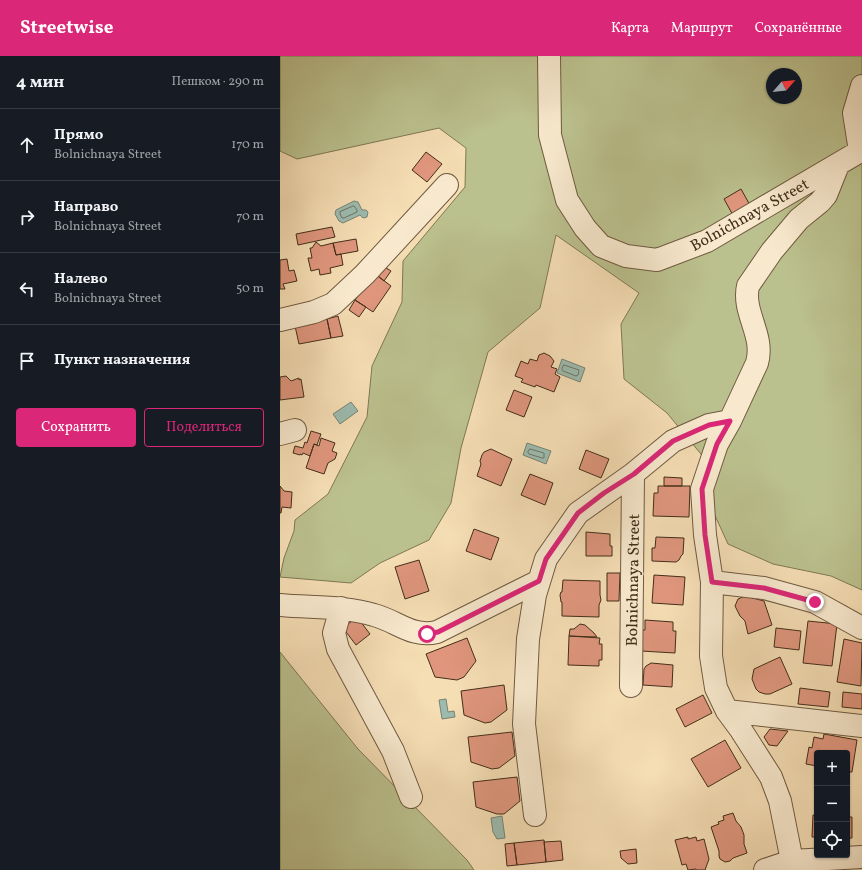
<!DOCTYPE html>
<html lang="ru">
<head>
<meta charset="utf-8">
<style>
	:root { --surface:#171b24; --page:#242831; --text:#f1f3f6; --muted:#9ea1a6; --line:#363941; --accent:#db2777 }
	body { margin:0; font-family:Vollkorn,serif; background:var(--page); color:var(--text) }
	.controls { position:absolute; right:12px; bottom:12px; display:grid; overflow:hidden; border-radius:4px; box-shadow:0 1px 3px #0004 }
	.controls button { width:36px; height:36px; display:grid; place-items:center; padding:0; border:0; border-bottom:1px solid var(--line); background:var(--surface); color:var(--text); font:20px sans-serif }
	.compass { position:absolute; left:486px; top:12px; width:36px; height:36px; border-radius:50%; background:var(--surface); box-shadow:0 1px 3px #0004; rotate:62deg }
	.stop { position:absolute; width:12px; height:12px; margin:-9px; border:3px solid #db2777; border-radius:50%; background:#fff }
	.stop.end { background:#db2777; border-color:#fff; box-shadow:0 1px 4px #0008 }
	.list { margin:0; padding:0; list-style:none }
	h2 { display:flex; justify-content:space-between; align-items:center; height:52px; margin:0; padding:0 16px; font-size:17px }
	h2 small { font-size:13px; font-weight:400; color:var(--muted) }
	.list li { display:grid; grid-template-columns:26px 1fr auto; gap:12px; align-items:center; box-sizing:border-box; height:72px; padding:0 16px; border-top:1px solid var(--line) }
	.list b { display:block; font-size:15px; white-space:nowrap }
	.list p { margin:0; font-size:13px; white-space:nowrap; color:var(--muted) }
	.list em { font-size:13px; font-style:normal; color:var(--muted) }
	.actions { display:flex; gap:8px; padding:12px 16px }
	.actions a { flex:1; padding:9px 0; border:1px solid var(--accent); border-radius:4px; text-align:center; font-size:14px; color:var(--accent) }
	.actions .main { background:var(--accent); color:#fff }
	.icon { flex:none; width:22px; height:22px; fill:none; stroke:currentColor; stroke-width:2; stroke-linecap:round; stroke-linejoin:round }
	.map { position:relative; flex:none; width:582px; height:814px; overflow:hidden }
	header { display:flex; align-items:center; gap:24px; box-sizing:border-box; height:56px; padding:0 20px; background:var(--accent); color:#fff }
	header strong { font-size:19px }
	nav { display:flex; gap:22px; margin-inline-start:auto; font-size:14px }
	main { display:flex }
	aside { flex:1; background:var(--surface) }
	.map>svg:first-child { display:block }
	.green { fill:#bbc18e; stroke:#7f7854; fill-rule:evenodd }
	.water { fill:#9cbbaf; stroke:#788373 }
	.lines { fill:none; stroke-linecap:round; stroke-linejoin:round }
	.shore { stroke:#707464; stroke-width:1 }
	.building { fill:#df967d; stroke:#432e19 }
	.minor-casing { stroke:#705a40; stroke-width:24 }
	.minor { stroke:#f8e9ce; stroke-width:22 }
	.route { stroke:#db2777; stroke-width:5 }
	.labels { text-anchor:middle; stroke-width:3; stroke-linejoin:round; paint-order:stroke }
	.street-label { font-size:16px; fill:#432e19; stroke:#f8e9ce }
</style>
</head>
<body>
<header>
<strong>Streetwise</strong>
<nav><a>Карта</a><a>Маршрут</a><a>Сохранённые</a></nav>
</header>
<main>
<aside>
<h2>4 мин<small>Пешком · 290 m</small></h2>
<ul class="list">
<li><svg class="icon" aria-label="ahead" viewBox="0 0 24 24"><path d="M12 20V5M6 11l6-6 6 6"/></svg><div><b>Прямо</b><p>Bolnichnaya Street</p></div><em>170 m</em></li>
<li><svg class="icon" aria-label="right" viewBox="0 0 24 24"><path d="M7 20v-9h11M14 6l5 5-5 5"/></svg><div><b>Направо</b><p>Bolnichnaya Street</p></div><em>70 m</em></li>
<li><svg class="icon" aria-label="left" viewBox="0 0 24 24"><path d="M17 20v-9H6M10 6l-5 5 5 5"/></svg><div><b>Налево</b><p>Bolnichnaya Street</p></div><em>50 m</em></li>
<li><svg class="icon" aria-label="arrive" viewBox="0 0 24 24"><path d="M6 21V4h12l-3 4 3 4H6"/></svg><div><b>Пункт назначения</b></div></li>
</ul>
<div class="actions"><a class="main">Сохранить</a><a>Поделиться</a></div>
</aside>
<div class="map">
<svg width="582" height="814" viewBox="0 0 582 814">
	<rect width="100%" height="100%" fill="#f5ddb4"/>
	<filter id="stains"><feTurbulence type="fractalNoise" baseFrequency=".005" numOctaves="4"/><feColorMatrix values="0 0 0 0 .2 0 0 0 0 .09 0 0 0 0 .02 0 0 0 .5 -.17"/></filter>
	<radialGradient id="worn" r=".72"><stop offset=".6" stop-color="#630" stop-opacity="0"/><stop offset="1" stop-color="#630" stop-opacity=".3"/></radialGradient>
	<!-- green -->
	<path class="green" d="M 0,0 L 582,0 L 582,534 L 551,520 L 493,508 L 448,488 L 432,453 L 430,409 L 387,357 L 344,323 L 341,268 L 359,237 L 276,179 L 260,252 L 208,296 L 181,392 L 171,447 L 149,484 L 100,507 L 71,527 L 0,521 L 4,502 L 14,475 L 15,464 L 48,438 L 87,361 L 92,310 L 122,246 L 123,205 L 185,131 L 186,92 L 159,72 L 17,103 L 0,95 ZM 492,18 L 516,18 L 516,42 L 492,42 Z
		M 0,596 L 78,693 L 187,804 L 194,814 L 0,814 Z"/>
	<!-- water -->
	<path class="water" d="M 74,145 L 78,146 L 82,154 L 86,154 L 88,156 L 87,161 L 83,162 L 80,159 L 63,167 L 59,165 L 55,158 L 56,154 Z
		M 282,303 L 305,312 L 300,326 L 277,317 Z
		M 71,346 L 78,355 L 60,368 L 53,358 Z
		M 247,387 L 271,395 L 266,408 L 243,399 Z
		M 166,643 L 168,656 L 174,655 L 175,661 L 162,663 L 159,644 Z
		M 222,760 L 225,782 L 217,783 L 213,776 L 211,762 Z"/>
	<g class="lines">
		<!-- shore -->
		<path class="shore" d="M 74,150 L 77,154 L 77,156 L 64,162 L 62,162 L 60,158 L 60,156 Z
			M 284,309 L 299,314 L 298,319 L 296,320 L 283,315 L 282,313 Z
			M 250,393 L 264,397 L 264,402 L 262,402 L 249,398 L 248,396 Z"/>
	</g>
	<!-- building -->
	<path class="building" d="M 146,96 L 162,108 L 147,126 L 132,114 Z
		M 461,133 L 471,151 L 454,161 L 444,143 Z
		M 52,171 L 55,181 L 18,189 L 16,178 Z
		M 76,183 L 78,195 L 56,199 L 53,187 Z
		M 36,186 L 41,190 L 53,187 L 56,199 L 61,198 L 63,209 L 50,212 L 51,217 L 40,219 L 39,213 L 31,215 L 28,202 L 32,202 L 30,192 L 32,192 Z
		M 7,203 L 9,215 L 14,214 L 17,225 L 3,228 L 5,233 L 0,233 L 0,204 Z
		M 100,208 L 111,215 L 104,225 L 94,217 Z
		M 94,217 L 111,230 L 93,256 L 75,244 Z
		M 75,244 L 86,251 L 79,261 L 69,254 Z
		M 58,260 L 63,280 L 51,282 L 47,263 Z
		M 47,263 L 51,282 L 19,288 L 15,270 Z
		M 264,297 L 270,300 L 274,305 L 271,311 L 277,313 L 275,318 L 280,321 L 274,336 L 256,329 L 255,331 L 241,326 L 243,323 L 235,320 L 241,305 L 248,308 L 250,303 L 257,305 L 259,299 Z
		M 6,320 L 11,325 L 19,322 L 19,324 L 21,323 L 24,341 L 0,344 L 0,321 Z
		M 234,334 L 252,341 L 244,361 L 226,354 Z
		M 31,375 L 41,378 L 37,389 L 34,388 L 30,400 L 23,397 L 22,399 L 20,398 L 20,399 L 13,397 L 15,390 L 23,392 L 25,386 L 27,387 Z
		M 41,382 L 55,387 L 52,395 L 57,397 L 55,403 L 48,407 L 44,418 L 26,412 L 34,388 L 39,390 Z
		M 211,393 L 232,403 L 221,430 L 197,420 L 201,408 L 200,405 L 202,399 L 204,396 Z
		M 306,394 L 329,403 L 321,422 L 299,413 Z
		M 250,418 L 273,427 L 265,449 L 241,439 Z
		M 384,421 L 402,422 L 402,430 L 384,430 Z
		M 0,430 L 4,435 L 12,436 L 11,452 L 2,451 L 1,457 L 0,457 Z
		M 378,430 L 410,430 L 409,461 L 373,460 L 374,437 L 378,437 Z
		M 194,473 L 219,482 L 211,504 L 186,495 Z
		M 306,476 L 330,478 L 330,490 L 332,490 L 332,500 L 306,500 Z
		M 376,481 L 404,482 L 403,498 L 401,500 L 399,504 L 396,506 L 372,505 L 372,492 L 375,492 Z
		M 139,504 L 149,535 L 125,543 L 115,511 Z
		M 327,517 L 340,517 L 339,545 L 327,545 Z
		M 374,519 L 405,521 L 403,549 L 372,547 Z
		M 283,524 L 320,525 L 320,539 L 321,544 L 319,549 L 319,561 L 282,560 L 282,546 L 281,546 L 280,539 L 281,536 L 282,536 Z
		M 465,540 L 484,545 L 492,569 L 468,578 L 465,565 L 460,560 L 455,550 L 458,543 Z
		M 77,561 L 90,578 L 76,589 L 63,572 Z
		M 365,564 L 393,566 L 393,575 L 396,575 L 395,597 L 361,595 L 362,574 L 365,574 Z
		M 528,565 L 557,568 L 552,610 L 523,607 Z
		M 300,568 L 305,569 L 314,577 L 317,581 L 289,580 L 290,573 L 294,573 Z
		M 496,572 L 521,575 L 519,594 L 494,591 Z
		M 289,580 L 320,582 L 319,588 L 322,588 L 322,604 L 319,604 L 319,610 L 288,609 Z
		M 187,582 L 196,605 L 184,621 L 177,624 L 155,621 L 146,598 Z
		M 564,583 L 582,587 L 581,630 L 557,626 Z
		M 500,601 L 512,628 L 490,638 L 485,638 L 479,636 L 476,633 L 472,623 L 474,613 Z
		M 371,607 L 393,609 L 392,631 L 363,629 L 364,613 L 366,610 Z
		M 224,629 L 227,654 L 211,666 L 205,667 L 184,659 L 181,635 Z
		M 520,632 L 550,636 L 548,651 L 518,648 Z
		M 563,636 L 582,638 L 582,653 L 562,651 Z
		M 423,639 L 432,657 L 405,671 L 396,653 Z
		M 490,673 L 508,675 L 497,690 L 489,689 L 484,681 Z
		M 232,676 L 235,700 L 219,712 L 212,713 L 191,706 L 188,681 Z
		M 544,678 L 577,684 L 572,716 L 567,716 L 567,697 L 537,697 L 537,710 L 526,708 L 529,691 L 532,692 L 534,681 L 543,683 Z
		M 445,684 L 461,712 L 428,731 L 411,703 Z
		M 237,721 L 240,745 L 224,758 L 217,758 L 196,751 L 193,726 Z
		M 567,747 L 568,747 L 568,761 L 572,761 L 572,782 L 567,782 Z
		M 537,749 L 537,781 L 532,781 L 533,759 L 535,759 L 536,750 Z
		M 453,757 L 456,765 L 461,771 L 464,779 L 464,788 L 467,797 L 453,802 L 450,805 L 445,806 L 440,803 L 439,800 L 439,795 L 431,771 L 439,768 L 438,766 L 444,764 L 443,760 Z
		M 408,781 L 408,783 L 416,781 L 417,785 L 424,783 L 429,803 L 425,814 L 416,814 L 416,813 L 408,814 L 406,808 L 402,809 L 395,784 Z
		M 264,784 L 266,806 L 237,809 L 234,787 Z
		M 281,785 L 283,804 L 266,806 L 264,786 Z
		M 234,787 L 237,809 L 227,810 L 225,788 Z
		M 356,793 L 357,807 L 348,808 L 341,802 L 340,795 Z"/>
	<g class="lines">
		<!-- minor casing -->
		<g class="minor-casing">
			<path id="minor" d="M 269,0 L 270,79 L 287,144 L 305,172 L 321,190 L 346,200 L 377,204 L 427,185 L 582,94
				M 580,95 L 574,57 L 582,30
				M 0,264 L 34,256 L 53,248 L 85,218 L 167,129
				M 0,378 L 15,374
				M 432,526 L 484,532 L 535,546 L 582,572
				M 0,549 C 31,552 65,550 94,559 C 117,565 132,582 157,576 L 259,525
				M 61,552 L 54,577 L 58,593 L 113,695 L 131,741
				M 351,630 L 353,418
				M 447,655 L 582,670
				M 255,759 L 244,668 L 248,583 L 255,539 L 266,503 L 298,457 L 353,418 L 393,385 L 429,369 L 450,365
				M 485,814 L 512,805 L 582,801
				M 515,814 L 512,805 L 500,745 L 491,721 L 461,674 L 447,655 L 436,632 L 431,600 L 432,526 L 425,479 L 422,433 L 437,388 L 450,365 L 477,307 C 485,279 462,257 468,230 L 492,195 L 519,163 L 540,146 L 546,139 L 558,109"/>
		</g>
		<!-- minor -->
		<use href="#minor" class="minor"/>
	</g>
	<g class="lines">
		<!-- route -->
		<path class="route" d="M 147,578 L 158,576 L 259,525 L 266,503 L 298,457 L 324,437 L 354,418 L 393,385 L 429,369 L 450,365 L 437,388 L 422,433 L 425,479 L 432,526 L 484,532 L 535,546"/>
	</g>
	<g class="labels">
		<!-- street labels -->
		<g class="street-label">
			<text transform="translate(469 158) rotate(-29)" y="6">Bolnichnaya Street</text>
			<text transform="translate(352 524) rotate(-89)" y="6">Bolnichnaya Street</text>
		</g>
	</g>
	<rect width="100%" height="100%" filter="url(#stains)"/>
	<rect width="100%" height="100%" fill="url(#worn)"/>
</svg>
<div class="controls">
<button>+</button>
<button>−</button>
<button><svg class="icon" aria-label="locate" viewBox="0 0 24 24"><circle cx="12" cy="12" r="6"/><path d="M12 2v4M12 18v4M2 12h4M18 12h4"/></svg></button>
</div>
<svg class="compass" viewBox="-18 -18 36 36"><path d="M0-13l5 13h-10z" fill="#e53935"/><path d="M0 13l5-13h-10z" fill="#9ea1a6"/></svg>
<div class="stop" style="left:147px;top:578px"></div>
<div class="stop end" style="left:535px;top:546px"></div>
</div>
</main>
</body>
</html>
